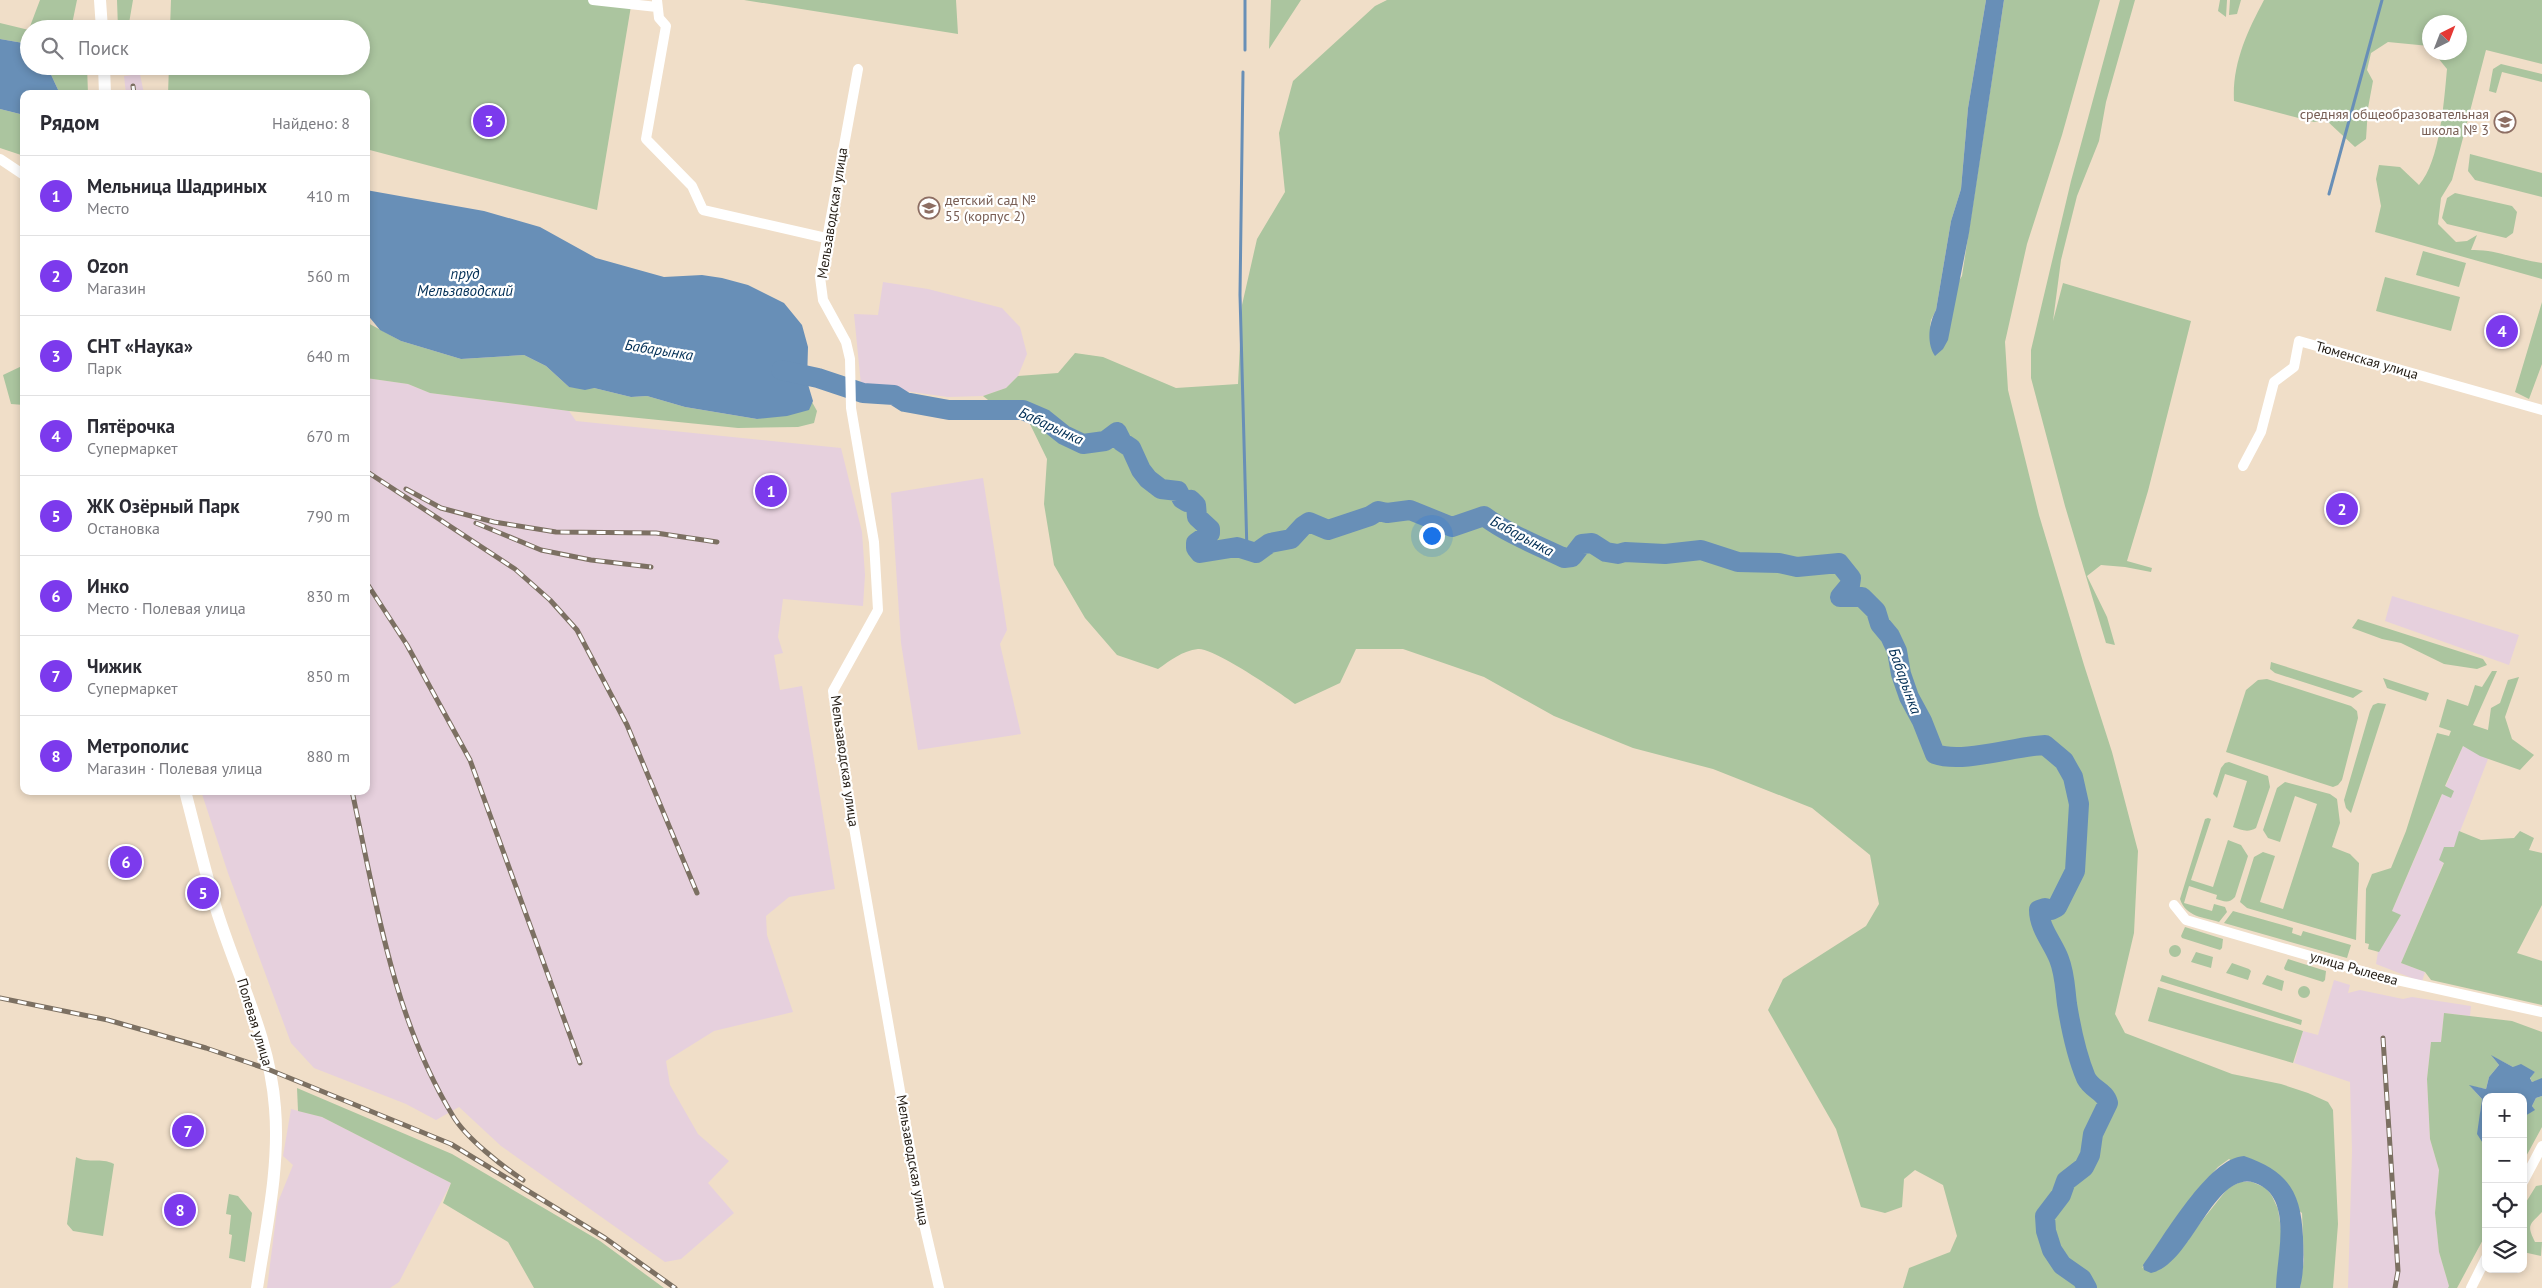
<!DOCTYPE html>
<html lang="ru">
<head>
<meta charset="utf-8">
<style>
	:root { --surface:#fff; --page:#f2f2f3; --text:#2b2b33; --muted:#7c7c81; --line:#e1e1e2; --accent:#7c3aed }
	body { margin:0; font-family:"PT Sans",sans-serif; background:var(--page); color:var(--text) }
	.controls { position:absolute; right:15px; bottom:15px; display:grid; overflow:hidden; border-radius:10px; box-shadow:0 2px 8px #0003 }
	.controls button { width:45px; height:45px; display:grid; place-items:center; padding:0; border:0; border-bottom:1px solid var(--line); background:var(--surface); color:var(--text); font:25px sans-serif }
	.compass { position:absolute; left:2422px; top:15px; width:45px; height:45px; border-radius:50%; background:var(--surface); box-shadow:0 2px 8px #0003; rotate:42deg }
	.you { position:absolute; left:1431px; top:535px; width:18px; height:18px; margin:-12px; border:4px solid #fff; border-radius:50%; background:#1a73e8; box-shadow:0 0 0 8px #1a73e833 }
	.badge { display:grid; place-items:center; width:32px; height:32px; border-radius:50%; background:var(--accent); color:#fff; font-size:16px; font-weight:700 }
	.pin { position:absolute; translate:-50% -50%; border:2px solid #fff; box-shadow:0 1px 5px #0006 }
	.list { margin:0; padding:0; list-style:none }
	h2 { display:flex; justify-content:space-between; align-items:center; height:65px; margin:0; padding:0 20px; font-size:21px }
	h2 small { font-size:16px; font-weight:400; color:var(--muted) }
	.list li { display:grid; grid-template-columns:32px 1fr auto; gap:15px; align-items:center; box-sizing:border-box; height:80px; padding:0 20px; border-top:1px solid var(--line) }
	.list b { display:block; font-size:19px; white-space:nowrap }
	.list p { margin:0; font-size:16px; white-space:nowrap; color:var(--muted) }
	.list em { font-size:16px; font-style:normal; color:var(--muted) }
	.icon { flex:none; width:28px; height:28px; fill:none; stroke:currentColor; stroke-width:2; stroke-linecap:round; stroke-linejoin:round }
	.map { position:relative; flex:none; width:2542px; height:1288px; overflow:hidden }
	.search { position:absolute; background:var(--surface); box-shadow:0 2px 8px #0003; left:20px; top:20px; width:350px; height:55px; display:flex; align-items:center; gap:12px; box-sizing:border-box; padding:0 18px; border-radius:28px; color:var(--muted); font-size:19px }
	.panel { position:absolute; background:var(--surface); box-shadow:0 2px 8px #0003; left:20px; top:90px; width:350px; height:705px; border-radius:10px }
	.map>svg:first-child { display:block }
	.industrial { fill:#e6d0dd }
	.green { fill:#abc59f }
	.water { fill:#688fb7 }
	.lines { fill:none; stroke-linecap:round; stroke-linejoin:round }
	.stream { stroke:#688fb7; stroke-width:3 }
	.river { stroke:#688fb7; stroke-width:20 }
	.minor { stroke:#fff; stroke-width:10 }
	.tertiary { stroke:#fff; stroke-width:12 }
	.rail-casing { stroke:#7c7062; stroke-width:5 }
	.rail { stroke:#fff; stroke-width:3; stroke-dasharray:9; stroke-linecap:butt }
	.labels { text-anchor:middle; stroke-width:4.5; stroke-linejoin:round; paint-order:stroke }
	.education-label { font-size:14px; fill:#785e54; stroke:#fff; text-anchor:end }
	.street-label { font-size:14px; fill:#221b13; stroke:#fff }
	.water-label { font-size:15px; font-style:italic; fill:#012e55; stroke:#fff }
</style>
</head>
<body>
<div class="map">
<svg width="2542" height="1288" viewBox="0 0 2542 1288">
	<rect width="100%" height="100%" fill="#f0dec8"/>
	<!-- industrial -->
	<path class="industrial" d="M 140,74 L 144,94 L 126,94 L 124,76 Z
		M 883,282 L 928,289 L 1002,308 L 1020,327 L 1027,354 L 1018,376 L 1006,388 L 983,396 L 948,397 L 861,385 L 854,314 L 878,315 Z
		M 366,378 L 408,384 L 430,393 L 569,411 L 576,421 L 841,448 L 862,532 L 865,575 L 863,606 L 783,599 L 778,637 L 783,653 L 774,655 L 780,690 L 802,686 L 835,889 L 789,897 L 766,916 L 767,935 L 793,1012 L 714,1031 L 666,1061 L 670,1085 L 698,1134 L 729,1161 L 708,1183 L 734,1213 L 681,1259 L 665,1262 L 501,1146 L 459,1107 L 436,1120 L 406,1104 L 314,1068 L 291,1043 L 228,873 L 201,791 L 366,791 Z
		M 983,478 L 1007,630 L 1000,644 L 1021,734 L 918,750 L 901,643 L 891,493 Z
		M 2392,596 L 2519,635 L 2509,665 L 2385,621 Z
		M 2463,746 L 2488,759 L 2454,847 L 2444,862 L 2401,963 L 2425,972 L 2422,982 L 2376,964 L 2385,909 L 2392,911 Z
		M 2334,980 L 2350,985 L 2348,993 L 2360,990 L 2403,999 L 2412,997 L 2471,1006 L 2470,1016 L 2444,1013 L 2441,1043 L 2431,1042 L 2427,1079 L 2430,1139 L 2439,1170 L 2435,1213 L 2439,1252 L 2449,1286 L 2448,1288 L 2348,1288 L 2352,1151 L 2350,1082 L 2294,1063 L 2303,1031 L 2318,1035 Z
		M 291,1109 L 322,1117 L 451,1183 L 399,1282 L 390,1288 L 267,1288 L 278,1202 L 293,1165 L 283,1156 Z"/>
	<!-- green -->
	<path class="green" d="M 40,0 L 77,0 L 71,29 L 29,29 Z
		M 117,0 L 133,0 L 128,29 L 118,29 Z
		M 171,0 L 632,0 L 597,210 L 366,149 L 366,94 L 168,94 L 169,66 L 361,66 L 361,29 L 170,29 Z
		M 744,0 L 956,0 L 958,34 Z
		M 1271,0 L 1301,0 L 1269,49 Z
		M 1387,0 L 1986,0 L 1968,108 L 1961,189 L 1951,221 L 1936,310 L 1931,320 L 1930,327 L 1962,276 L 2004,0 L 2100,0 L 2062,135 L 2027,244 L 2005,342 L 2008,390 L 2039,515 L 2084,665 L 2112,752 L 2138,851 L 2134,933 L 2115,1014 L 2125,1033 L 2232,1074 L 2281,1084 L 2308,1093 L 2328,1102 L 2333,1110 L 2338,1224 L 2333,1288 L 2300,1288 L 2304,1260 L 2302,1213 L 2229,1159 L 2218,1167 L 2193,1195 L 2142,1268 L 2188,1241 L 2193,1232 L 2228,1188 L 2240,1182 L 2252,1182 L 2266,1188 L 2272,1196 L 2278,1209 L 2282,1236 L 2276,1288 L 1903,1288 L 1909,1268 L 1950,1252 L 1957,1236 L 1943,1185 L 1915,1170 L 1904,1179 L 1902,1207 L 1885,1213 L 1861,1207 L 1836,1129 L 1768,1010 L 1783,979 L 1866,926 L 1879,904 L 1870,855 L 1812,808 L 1713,769 L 1633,748 L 1554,716 L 1484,677 L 1403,649 L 1356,649 L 1340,683 L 1295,704 C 1280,693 1213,647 1198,649 C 1182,651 1171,660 1158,669 L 1117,655 L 1085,618 L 1054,565 L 1044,504 L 1047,459 L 1028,420 L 1007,415 L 983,396 L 1006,388 L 1018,376 L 1058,373 L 1075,353 L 1103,357 L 1176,388 L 1238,384 L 1242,305 L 1257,239 L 1285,192 L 1279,133 L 1293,81 L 1375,6 Z
		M 2120,0 L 2135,0 L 2106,102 L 2099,141 L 2077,196 L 2061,260 L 2053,321 L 2063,283 L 2191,321 L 2148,491 L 2127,561 L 2152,568 L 2151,572 L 2125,567 L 2101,565 L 2087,576 L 2107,617 L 2115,645 L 2106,643 L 2065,506 L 2031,378 L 2031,350 L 2071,181 Z
		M 2220,0 L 2227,0 L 2226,17 L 2218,11 Z
		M 2230,0 L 2241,0 L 2237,14 L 2229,15 Z
		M 2264,0 L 2542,0 L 2542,64 L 2486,50 L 2452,180 L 2441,198 L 2438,224 L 2456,242 L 2467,241 L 2477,235 L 2471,250 C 2496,249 2517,260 2542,263 L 2542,279 L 2375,232 L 2381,206 L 2376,179 L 2379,165 L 2400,167 L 2419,185 C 2440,161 2444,101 2447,69 L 2434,53 L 2460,52 L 2460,22 L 2430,22 L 2429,46 L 2388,42 L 2371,53 L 2367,70 L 2373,81 L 2368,108 L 2366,139 L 2355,147 L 2326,120 L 2314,122 L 2234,101 C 2232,64 2247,32 2264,0 Z
		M 0,23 L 29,30 L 29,44 L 0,39 Z
		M 2501,64 L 2542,74 L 2542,82 L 2502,72 L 2496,93 L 2489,91 L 2493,69 Z
		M 47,66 L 87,66 L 88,94 L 60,94 Z
		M 0,109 L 24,115 L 24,156 L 0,148 Z
		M 2470,154 L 2542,173 L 2542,197 L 2475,180 L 2468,171 Z
		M 2455,193 L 2512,206 L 2517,212 L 2513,233 L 2506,238 L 2447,224 L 2442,218 L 2447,198 Z
		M 2423,251 L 2466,263 L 2459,287 L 2416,275 Z
		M 2385,277 L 2460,297 L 2451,331 L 2376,311 Z
		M 2542,302 L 2542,364 L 2529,399 L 2515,392 Z
		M 366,322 L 401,341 L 461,359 L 524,355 L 546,366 L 569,387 L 594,388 L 631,397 L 647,396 L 685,407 L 757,419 L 812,402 L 817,411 L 814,423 L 798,427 L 738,428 L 569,411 L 430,393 L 408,384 L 366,378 Z
		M 24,365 L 24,405 L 11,404 L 3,375 Z
		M 2358,619 L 2483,659 L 2487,665 L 2477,669 L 2444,664 L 2401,643 L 2382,639 L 2352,628 Z
		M 2271,662 L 2363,691 L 2353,698 L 2275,673 L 2270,669 Z
		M 2492,671 L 2497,671 L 2473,725 L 2488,730 L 2491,708 L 2500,703 L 2508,680 L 2519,677 L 2505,717 L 2512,739 L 2534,755 L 2520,770 L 2480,756 L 2463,746 L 2445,786 L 2454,791 L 2451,798 L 2442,794 L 2392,911 L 2401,915 L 2379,952 L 2368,949 L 2369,944 L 2365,943 L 2366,889 L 2372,874 L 2391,868 L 2406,831 L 2437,733 L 2449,736 L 2451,731 L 2439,727 L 2447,699 L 2468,706 L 2475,685 L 2482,687 Z
		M 2383,678 L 2429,693 L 2426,701 L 2387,688 Z
		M 2267,679 L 2351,706 L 2357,711 L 2358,718 L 2342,780 L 2338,785 L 2333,787 L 2226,752 L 2246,690 L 2258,680 Z
		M 2378,703 L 2386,704 L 2351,813 L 2346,808 L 2344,800 L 2370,711 L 2373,705 Z
		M 2229,762 L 2268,776 L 2270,787 L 2256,828 C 2248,833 2241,830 2233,827 L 2247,781 L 2225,774 L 2217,798 L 2213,794 L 2221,768 L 2225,763 Z
		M 2285,782 L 2330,794 L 2337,799 L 2340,823 L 2332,847 L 2350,854 L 2359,863 L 2356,940 L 2247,908 L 2240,902 L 2254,857 L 2263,852 L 2275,856 L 2260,902 L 2283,909 L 2317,804 L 2295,796 L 2280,842 L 2268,838 L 2263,830 L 2277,788 Z
		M 2208,818 L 2211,819 L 2191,880 L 2213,887 L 2228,840 L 2241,845 L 2248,856 L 2235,897 C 2229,904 2223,901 2216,899 L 2217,895 L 2189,886 L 2184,903 L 2212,911 L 2214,904 L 2225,907 L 2227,912 L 2219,922 C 2203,917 2186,917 2180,899 L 2205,819 Z
		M 2459,831 L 2481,840 L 2514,838 L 2520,831 L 2534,838 L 2529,850 L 2542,853 L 2542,905 L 2517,953 L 2542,961 L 2542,1005 L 2431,980 L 2425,972 L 2401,963 L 2444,863 L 2439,860 L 2444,847 L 2454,847 Z
		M 2233,911 L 2293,928 L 2292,933 L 2301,936 L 2303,931 L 2351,945 L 2347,958 L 2224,923 Z
		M 2185,927 L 2223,939 L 2222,948 L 2220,950 L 2182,938 L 2181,936 Z
		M2169 951a6 6 0 1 1 12 0a6 6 0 1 1-12 0Z
		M 2196,952 L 2213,957 L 2211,968 L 2191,962 Z
		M 2288,959 L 2326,971 L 2325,980 L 2323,982 L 2285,970 L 2284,968 Z
		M 2232,963 L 2249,969 L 2251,971 L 2248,980 L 2226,973 Z
		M 2162,975 L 2302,1020 L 2301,1025 L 2160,981 Z
		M 2267,975 L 2284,981 L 2282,991 L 2262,984 Z
		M2298 992a6 6 0 1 1 12 0a6 6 0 1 1-12 0Z
		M 2158,987 L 2303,1031 L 2293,1063 L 2148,1021 Z
		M 2444,1013 L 2512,1021 L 2542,1032 L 2542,1079 L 2532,1082 L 2530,1077 L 2535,1072 L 2513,1067 L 2492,1056 L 2499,1065 L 2489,1077 L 2486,1089 L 2470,1086 L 2482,1099 L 2480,1114 L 2486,1148 L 2486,1234 L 2457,1288 L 2448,1288 L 2449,1286 L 2439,1252 L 2435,1213 L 2439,1170 L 2430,1139 L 2427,1079 L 2431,1042 L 2441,1042 Z
		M 297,1088 L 452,1154 L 600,1241 L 664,1288 L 534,1288 L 508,1242 L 443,1203 L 451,1183 L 322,1117 L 298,1111 Z
		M 2542,1096 L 2542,1127 L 2523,1162 L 2523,1115 L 2525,1116 L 2534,1109 L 2532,1106 L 2536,1098 Z
		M 76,1157 C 89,1164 100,1157 114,1164 L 103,1236 L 73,1231 L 67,1224 Z
		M 2542,1185 L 2542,1212 C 2530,1225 2526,1224 2535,1242 L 2542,1242 L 2541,1256 L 2523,1252 L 2523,1207 L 2536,1186 Z
		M 229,1194 L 238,1196 L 252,1213 L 245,1262 L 229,1258 L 232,1235 L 229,1234 L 231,1215 L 226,1214 Z"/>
	<!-- water -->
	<path class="water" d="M 1986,0 L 2004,0 L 1969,233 L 1948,340 L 1943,349 L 1935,356 C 1926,343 1929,323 1936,310 L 1951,221 L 1961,189 L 1968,108 Z
		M 0,39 L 29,44 L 29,66 L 47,66 L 60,94 L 24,94 L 24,115 L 0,109 Z
		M 366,190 L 484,211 L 540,227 L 596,258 L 664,277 L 702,275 L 722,278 L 748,285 L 784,303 L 802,325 L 808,347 L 807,381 L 813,401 L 809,410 L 787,416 L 757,419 L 685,407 L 647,396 L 631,397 L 594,388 L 585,390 L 569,387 L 546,366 L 524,355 L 461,359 L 401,341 L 380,330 L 366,313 Z
		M 2491,1055 L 2513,1067 L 2521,1064 L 2535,1072 L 2530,1078 L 2532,1082 L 2542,1078 L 2542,1096 L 2536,1098 L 2532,1106 L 2535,1110 L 2525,1116 L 2523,1097 L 2486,1097 L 2486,1148 L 2477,1134 L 2482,1099 L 2469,1085 L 2486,1089 L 2489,1077 L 2499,1065 Z
		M 2244,1156 C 2288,1171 2301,1192 2303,1237 C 2304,1255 2304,1271 2300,1288 L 2276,1288 C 2276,1258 2295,1197 2255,1183 C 2214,1169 2191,1266 2151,1273 L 2144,1270 L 2143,1265 C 2164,1237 2208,1158 2244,1156 Z"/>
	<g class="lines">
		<!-- stream -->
		<path class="stream" d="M 1245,0 L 1245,50
			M 1243,72 L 1240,295 L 1247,552
			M 2329,194 L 2382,0"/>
		<!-- river -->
		<path class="river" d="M 781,370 L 818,378 L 863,393 L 894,395 L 905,402 L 949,410 L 1023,410 L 1044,419 L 1064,435 L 1083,444 L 1105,441 L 1117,432 L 1122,442 L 1131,448 L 1141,470 L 1148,479 L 1161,489 L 1178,491 L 1182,499 L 1187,502 L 1191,500 L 1196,505 L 1197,517 L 1210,529 L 1210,533 L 1196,543 L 1196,548 L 1200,553 L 1237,547 L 1256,553 L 1270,543 L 1291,539 L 1303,526 L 1309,522 L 1328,530 L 1370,516 L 1378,511 L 1387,513 L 1410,510 L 1452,527 L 1484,516 C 1508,534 1537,545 1564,558 L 1572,557 L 1582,544 L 1592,543 L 1606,552 L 1618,554 L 1625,552 L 1665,554 L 1701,550 L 1738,562 L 1779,563 L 1797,567 L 1839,563 L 1851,578 L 1850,585 L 1840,597 L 1862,597 L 1876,611 L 1880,624 L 1890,636 L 1897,651 L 1901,674 L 1909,697 L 1922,721 L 1935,754 C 1963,764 2015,746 2045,745 L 2064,761 L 2073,777 L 2079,804 L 2075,871 L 2057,907 L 2051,910 L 2045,908 L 2039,910 C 2039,928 2053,943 2059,959 C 2065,974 2065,989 2067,1004 C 2071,1029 2076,1054 2086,1078 C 2092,1090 2105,1091 2108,1103 L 2093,1134 L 2090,1155 L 2084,1167 L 2066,1181 L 2061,1195 L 2045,1216 L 2046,1231 L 2052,1250 L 2062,1265 L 2082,1279 L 2087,1288"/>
		<!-- minor -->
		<path class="minor" d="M 593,0 L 657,7
			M 657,0 L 659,18 L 666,26 L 646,139 L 692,186 L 703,210 L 826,238
			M 858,69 L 820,277 L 823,300 L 846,342 L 850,359 L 851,408 L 874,542 L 878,610 L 833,691 L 844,770 L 921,1211 L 939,1288
			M 0,159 L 24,175
			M 2243,466 L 2261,432 L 2274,382 L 2294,367 L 2299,341 L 2542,410
			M 2174,905 L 2186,920 L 2379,976 L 2542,1012
			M 2523,1182 L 2542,1146
			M 2471,1288 L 2486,1258"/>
		<!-- tertiary -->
		<path class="tertiary" d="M 100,0 L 102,29
			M 104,66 L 105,94
			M 185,791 C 195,829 204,867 215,905 C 235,972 270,1036 275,1108 C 280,1167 266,1229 257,1288"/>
		<!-- rail casing -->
		<g class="rail-casing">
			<path id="rail" d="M 133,86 L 134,94
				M 366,471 L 515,569 L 550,600 L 577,630 L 627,725 L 697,893
				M 406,489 L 441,508 L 494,522 L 556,532 L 656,533 L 717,542
				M 476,523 L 541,550 L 591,560 L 651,567
				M 366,582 L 407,645 L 470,760 L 580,1063
				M 352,791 C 376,902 393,1018 453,1116 C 466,1138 502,1166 523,1180
				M 0,998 L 108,1020 L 206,1048 L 270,1070 L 451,1144 L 605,1238 L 675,1288
				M 2383,1038 L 2398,1271 L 2395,1288"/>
		</g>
		<!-- rail -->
		<use href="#rail" class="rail"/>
	</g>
	<!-- icons -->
	<defs>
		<g id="school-ring" transform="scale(1.125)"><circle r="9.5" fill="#fff" stroke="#8d6e63" stroke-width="1.5"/><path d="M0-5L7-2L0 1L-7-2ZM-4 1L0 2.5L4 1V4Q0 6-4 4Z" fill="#8d6e63"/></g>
	</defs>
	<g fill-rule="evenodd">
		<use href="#school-ring" x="2505" y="122"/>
		<use href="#school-ring" x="929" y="208"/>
	</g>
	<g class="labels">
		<!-- education labels -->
		<g class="education-label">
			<text x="2489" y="119">средняя общеобразовательная<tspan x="2489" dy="16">школа № 3</tspan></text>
			<text x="945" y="205" text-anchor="start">детский сад №<tspan x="945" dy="16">55 (корпус 2)</tspan></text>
		</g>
		<!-- street labels -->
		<g class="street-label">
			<text transform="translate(832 213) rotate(-81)" y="5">Мельзаводская улица</text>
			<text transform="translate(2367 360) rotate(16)" y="5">Тюменская улица</text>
			<text transform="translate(845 761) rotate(82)" y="5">Мельзаводская улица</text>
			<text transform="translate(2354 968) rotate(16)" y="5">улица Рылеева</text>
			<text transform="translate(255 1022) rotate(73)" y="5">Полевая улица</text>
			<text transform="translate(913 1160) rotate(80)" y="5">Мельзаводская улица</text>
		</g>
		<!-- water labels -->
		<g class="water-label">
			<text x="465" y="279">пруд<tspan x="465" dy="17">Мельзаводский</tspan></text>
			<text transform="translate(659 350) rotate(9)" y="5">Бабарынка</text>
			<text transform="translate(1051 426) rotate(25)" y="5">Бабарынка</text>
			<text transform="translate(1522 536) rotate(28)" y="5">Бабарынка</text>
			<text transform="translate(1905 681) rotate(70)" y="5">Бабарынка</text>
		</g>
	</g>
</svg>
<div class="controls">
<button>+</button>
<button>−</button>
<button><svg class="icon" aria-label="locate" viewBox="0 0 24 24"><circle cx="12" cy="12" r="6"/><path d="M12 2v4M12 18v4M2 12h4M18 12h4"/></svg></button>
<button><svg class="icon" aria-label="layers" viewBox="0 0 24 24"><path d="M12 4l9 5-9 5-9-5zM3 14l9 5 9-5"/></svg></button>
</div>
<svg class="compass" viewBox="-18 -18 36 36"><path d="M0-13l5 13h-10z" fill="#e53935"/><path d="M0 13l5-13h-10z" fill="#7c7c81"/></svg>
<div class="you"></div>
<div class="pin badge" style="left:771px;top:491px">1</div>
<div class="pin badge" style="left:2342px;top:509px">2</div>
<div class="pin badge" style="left:489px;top:121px">3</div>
<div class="pin badge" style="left:2502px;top:331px">4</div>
<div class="pin badge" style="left:203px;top:893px">5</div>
<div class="pin badge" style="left:126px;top:862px">6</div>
<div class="pin badge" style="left:188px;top:1131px">7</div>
<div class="pin badge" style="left:180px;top:1210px">8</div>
<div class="search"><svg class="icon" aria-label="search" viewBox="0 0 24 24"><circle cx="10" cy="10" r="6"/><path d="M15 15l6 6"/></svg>Поиск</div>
<section class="panel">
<h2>Рядом<small>Найдено: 8</small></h2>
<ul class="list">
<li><span class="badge">1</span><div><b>Мельница Шадриных</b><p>Место</p></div><em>410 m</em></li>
<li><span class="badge">2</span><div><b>Ozon</b><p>Магазин</p></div><em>560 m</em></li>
<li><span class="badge">3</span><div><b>СНТ «Наука»</b><p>Парк</p></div><em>640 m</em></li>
<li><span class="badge">4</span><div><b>Пятёрочка</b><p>Супермаркет</p></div><em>670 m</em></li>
<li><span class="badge">5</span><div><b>ЖК Озёрный Парк</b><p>Остановка</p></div><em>790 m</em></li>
<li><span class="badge">6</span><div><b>Инко</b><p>Место · Полевая улица</p></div><em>830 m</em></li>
<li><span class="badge">7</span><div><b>Чижик</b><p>Супермаркет</p></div><em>850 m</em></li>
<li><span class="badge">8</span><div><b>Метрополис</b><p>Магазин · Полевая улица</p></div><em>880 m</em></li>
</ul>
</section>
</div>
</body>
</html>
